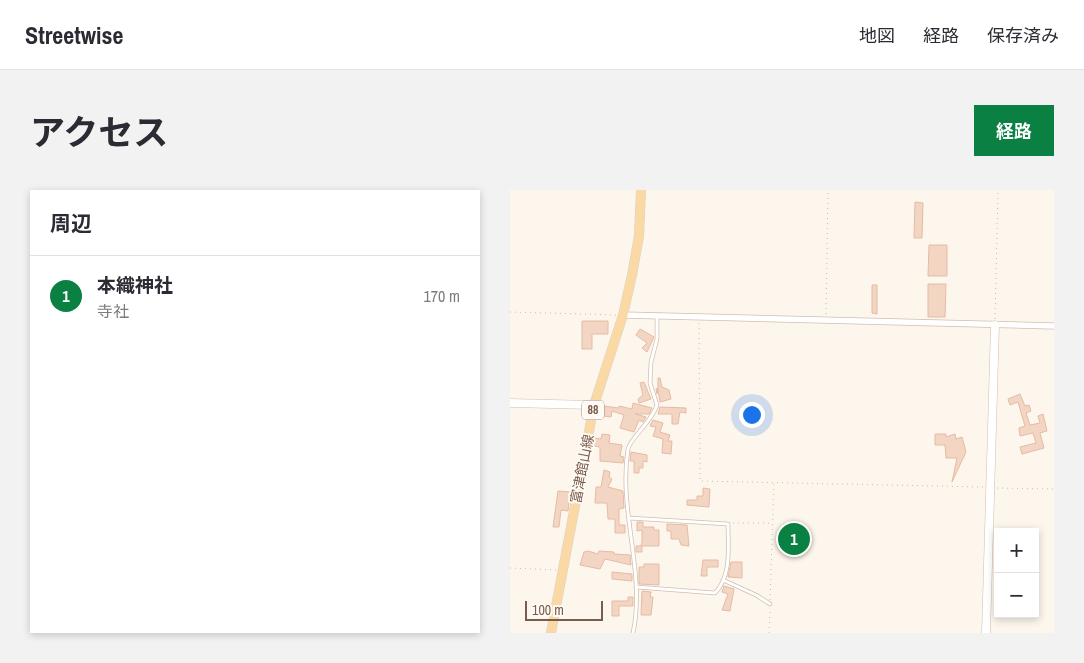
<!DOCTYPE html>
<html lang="ja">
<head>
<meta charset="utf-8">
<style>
	:root { --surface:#fff; --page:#f2f2f3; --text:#2b2b33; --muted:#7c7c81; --line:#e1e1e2; --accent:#0b8043 }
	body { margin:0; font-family:"Archivo Narrow","Noto Sans JP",sans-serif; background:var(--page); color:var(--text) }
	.controls { position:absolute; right:15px; bottom:15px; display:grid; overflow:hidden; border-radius:0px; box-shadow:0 2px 8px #0003 }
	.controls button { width:45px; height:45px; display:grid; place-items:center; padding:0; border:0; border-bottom:1px solid var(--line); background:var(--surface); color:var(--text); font:25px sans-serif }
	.scale { position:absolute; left:15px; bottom:12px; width:78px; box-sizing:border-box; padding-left:5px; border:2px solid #7a5c4d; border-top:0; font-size:14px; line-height:18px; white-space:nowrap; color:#7a5c4d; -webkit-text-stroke:4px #fffaf3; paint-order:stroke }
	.you { position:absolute; left:241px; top:224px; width:18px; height:18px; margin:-12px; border:4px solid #fff; border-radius:50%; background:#1a73e8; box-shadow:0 0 0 8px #1a73e833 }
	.badge { display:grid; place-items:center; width:32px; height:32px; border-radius:50%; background:var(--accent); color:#fff; font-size:16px; font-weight:700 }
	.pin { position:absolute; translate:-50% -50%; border:2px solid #fff; box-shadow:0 1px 5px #0006 }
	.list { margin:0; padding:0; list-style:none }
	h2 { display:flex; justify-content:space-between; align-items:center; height:65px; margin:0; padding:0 20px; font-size:21px }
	h2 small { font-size:16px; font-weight:400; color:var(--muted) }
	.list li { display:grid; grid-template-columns:32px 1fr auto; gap:15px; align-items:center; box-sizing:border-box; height:80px; padding:0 20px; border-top:1px solid var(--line) }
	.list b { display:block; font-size:19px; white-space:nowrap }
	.list p { margin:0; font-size:16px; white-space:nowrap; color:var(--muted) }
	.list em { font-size:16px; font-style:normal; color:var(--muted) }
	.map { position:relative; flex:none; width:544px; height:443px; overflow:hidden; border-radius:0px }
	header { display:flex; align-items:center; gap:30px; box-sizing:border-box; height:70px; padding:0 25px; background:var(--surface); border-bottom:1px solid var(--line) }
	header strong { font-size:24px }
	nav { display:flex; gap:28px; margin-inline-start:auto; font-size:18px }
	.intro { display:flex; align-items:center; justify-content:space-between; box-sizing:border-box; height:120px; padding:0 30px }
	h1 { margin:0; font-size:35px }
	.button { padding:12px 22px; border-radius:0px; background:var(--accent); color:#fff; font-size:18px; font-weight:700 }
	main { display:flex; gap:30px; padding:0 30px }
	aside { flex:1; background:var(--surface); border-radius:0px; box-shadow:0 2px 8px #0003 }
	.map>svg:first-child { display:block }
	.building { fill:#f3d5c3; stroke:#e6bba3 }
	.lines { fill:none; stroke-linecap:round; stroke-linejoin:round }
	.service-casing { stroke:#d1beb0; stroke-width:4.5 }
	.minor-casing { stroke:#d1beb0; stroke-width:7 }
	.tertiary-casing { stroke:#d1beb0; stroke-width:9 }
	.primary-casing { stroke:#dad1cd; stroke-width:10 }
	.path { stroke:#d9b8a5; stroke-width:1; stroke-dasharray:1 4; stroke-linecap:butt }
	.service { stroke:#fff; stroke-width:3 }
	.minor { stroke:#fff; stroke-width:5.5 }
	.tertiary { stroke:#fff; stroke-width:8 }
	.primary { stroke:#fbd9a5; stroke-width:9 }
	.labels { text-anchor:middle; stroke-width:4; stroke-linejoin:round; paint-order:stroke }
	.shield { fill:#fffaf3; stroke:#a28b7f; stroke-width:1 }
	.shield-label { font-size:12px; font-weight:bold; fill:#7a5c4d }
	.street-label { font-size:14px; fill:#7a5c4d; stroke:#fffaf3 }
</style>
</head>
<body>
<header>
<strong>Streetwise</strong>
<nav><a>地図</a><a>経路</a><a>保存済み</a></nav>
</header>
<div class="intro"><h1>アクセス</h1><a class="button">経路</a></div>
<main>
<aside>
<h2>周辺<small></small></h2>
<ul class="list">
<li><span class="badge">1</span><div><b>本織神社</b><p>寺社</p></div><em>170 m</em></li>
</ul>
</aside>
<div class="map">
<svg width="544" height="443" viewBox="0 0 544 443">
	<rect width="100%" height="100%" fill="#fdf6ec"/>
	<!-- building -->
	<path class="building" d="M 405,12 L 413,13 L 412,48 L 404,48 Z
		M 419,55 L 437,55 L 437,86 L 418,86 Z
		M 418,94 L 436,94 L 435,127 L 418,127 Z
		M 362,95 L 367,95 L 367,124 L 362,123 Z
		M 72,131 L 98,131 L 98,144 L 82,144 L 82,159 L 72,159 Z
		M 130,139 L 144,147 L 137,162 L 132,158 L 137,153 L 126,145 Z
		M 148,188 L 150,188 L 152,197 L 159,200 L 161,209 L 150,212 L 148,199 L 147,204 L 146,199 L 148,198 Z
		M 134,192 L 141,209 L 129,213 L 128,209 L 133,205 L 130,193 Z
		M 510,204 L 515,216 L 519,215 L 521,221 L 516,223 L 520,235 L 530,233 L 528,226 L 533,224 L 537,241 L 530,243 L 534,258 L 512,264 L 510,257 L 526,253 L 523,243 L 510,246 L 509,238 L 515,236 L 508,212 L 500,215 L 498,209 Z
		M 123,213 L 142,218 L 139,224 L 125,224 L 136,227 L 133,232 L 129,230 L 124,242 L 110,238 L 114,225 L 102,221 L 101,227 L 93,226 L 93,216 L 109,218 L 109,216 L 122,219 Z
		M 150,217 L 176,218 L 176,223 L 170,222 L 168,234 L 162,234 L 162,224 L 148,224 Z
		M 143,230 L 153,233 L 150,242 L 160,245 L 158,251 L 162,251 L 161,264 L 152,263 L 153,249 L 143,246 L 146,237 L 140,236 Z
		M 92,244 L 100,245 L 99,253 L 112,255 L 110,266 L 114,267 L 113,273 L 90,271 L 90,257 L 84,256 L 85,248 L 91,249 Z
		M 425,244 L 436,244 L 436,247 L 445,244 L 446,249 L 452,247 L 456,262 L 442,292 L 447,268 L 436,268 L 435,255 L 425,255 Z
		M 121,262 L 137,265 L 137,272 L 133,271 L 133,278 L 129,278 L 129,283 L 124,283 L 124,271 L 120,271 Z
		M 94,280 L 100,282 L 99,287 L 102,289 L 98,297 L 113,301 L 114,318 L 109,319 L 109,335 L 115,335 L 115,343 L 105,343 L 105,329 L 98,329 L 97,313 L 85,313 L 86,297 L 91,297 Z
		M 193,298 L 200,299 L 199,317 L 177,315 L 177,310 L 187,310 L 187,306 L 193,306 Z
		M 48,301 L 60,302 L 58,321 L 51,320 L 49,337 L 43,337 Z
		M 127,332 L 133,332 L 133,337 L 144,337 L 144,340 L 149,340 L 149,356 L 132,356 L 132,362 L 126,362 L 126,356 L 131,356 L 132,352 L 132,340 L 127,341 Z
		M 157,334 L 177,335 L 179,356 L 171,355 L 169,349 L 161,349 L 161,341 L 157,341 Z
		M 78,361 L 88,364 L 89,361 L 104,362 L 104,364 L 120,365 L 121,375 L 95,369 L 90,379 L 70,375 L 74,362 Z
		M 193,370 L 208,370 L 208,377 L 197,377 L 197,386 L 191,386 Z
		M 221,372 L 232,372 L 232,388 L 218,387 Z
		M 134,374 L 149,374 L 149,395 L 129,394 L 129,377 L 134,377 Z
		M 102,382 L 122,384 L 122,391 L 102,389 Z
		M 214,396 L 224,399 L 220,421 L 212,420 L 218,404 L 212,402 Z
		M 132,401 L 141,402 L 140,407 L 143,407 L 141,425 L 131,425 Z
		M 118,407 L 123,407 L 123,416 L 109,416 L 109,426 L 102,426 L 102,411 L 118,411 Z"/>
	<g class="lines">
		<!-- service casing -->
		<g class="service-casing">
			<path id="service" d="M 119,328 L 218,334 C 218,356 222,386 205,403 L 126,397
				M 213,390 L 246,405 L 260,414
				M 123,443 C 136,383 108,320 118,259 C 120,248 142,232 147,215 L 140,193 L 141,172 L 147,149 L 147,126"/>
		</g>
		<!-- minor casing -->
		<g class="minor-casing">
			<path id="minor" d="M 113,125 L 544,136"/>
		</g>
		<!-- tertiary casing -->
		<g class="tertiary-casing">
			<path id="tertiary" d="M 0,213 L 84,215
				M 476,443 L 485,135"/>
		</g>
		<!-- primary casing -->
		<g class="primary-casing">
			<path id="primary" d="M 41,443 L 84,215 L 113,125 L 122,85 L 129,46 L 131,0"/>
		</g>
		<!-- path -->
		<path class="path" d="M 0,122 L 107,125
			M 316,124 L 318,0
			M 485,129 L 488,0
			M 189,133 L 190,291 L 473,297
			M 487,298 L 544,299
			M 223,333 L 261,333
			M 0,378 L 47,380
			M 260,410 L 264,292
			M 259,443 L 260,419"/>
		<!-- service -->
		<use href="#service" class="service"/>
		<!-- minor -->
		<use href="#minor" class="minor"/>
		<!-- tertiary -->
		<use href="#tertiary" class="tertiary"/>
		<!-- primary -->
		<use href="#primary" class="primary"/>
	</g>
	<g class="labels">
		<!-- shield labels -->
		<rect class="shield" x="72" y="210.5" width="22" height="19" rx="4"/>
		<g class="shield-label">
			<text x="83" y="224">88</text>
		</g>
		<!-- street labels -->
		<g class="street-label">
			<text transform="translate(72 279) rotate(-79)" y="5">富津館山線</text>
		</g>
	</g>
</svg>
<div class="controls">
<button>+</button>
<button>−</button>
</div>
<div class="scale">100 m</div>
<div class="you"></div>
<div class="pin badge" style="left:284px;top:349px">1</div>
</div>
</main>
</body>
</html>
